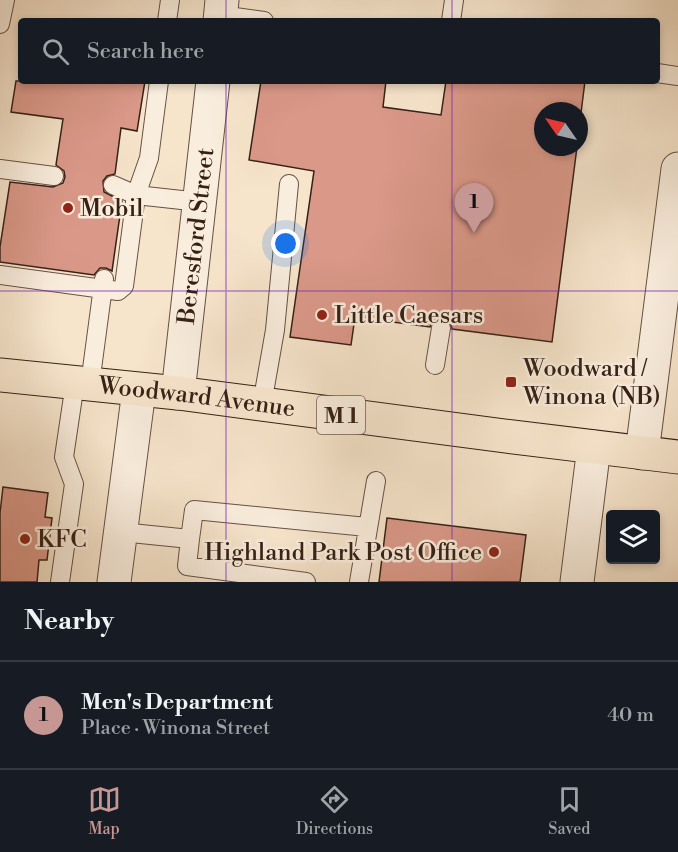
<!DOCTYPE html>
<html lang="en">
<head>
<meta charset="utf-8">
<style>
	:root { --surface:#171b24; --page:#20242c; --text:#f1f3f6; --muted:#9ea1a6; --line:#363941; --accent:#c59692 }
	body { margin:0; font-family:"Libre Bodoni",serif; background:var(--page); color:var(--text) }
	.controls { position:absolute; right:18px; bottom:18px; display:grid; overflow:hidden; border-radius:6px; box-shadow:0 3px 9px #0003 }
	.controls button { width:54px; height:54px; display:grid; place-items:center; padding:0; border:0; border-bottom:2px solid var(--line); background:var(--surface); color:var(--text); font:30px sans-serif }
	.compass { position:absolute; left:534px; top:102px; width:54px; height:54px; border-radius:50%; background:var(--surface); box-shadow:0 3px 9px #0003; rotate:304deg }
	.you { position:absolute; left:286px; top:244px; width:21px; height:21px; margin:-15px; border:4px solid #fff; border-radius:50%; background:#1a73e8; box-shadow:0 0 0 9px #1a73e833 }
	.badge { display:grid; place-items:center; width:39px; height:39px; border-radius:50%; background:var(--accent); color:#111; font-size:20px; font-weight:700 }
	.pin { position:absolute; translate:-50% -50px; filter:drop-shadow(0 2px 3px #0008) }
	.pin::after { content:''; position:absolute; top:32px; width:21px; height:18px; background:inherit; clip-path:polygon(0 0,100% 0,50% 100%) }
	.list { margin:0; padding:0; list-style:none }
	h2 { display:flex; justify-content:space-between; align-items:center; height:78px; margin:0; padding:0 24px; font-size:26px }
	h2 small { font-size:20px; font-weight:400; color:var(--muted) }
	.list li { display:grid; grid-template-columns:39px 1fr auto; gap:18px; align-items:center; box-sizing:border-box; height:108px; padding:0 24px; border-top:2px solid var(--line) }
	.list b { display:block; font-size:22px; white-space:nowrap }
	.list p { margin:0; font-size:20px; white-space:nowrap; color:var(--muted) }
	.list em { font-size:20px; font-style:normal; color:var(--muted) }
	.icon { flex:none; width:33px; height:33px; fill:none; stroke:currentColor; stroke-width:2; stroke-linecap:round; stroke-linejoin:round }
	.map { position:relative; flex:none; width:678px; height:582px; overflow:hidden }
	.search { position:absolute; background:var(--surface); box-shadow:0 3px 9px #0003; left:18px; right:18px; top:18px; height:66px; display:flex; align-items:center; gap:15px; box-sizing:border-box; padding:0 21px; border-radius:6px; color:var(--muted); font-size:22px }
	.sheet { height:186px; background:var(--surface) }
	nav { display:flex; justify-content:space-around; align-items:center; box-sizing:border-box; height:84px; border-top:2px solid var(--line); background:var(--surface); font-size:16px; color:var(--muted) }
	nav a { display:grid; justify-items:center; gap:3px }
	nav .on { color:var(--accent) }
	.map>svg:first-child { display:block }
	.building { fill:#da9888; stroke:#362016; stroke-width:1.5 }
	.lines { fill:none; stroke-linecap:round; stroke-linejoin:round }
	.service-casing { stroke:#665143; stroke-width:20 }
	.minor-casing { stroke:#665143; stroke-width:35 }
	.primary-casing { stroke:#362016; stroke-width:35 }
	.service { stroke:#f9eddd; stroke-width:18 }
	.minor { stroke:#f9eddd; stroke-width:33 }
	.primary { stroke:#f6e4cb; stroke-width:33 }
	.grid { fill:none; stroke:#7b2cbf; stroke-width:1.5; stroke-opacity:0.55 }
	.poi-dot { fill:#8f2418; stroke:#f9eddd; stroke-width:2 }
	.labels { text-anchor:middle; stroke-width:5; stroke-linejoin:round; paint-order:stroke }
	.shield { fill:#f9eddd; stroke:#705e52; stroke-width:1.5 }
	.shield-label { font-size:22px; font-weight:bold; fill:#362016 }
	.poi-label { font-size:24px; fill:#362016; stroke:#f9eddd; text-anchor:start }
	.street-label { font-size:24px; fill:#362016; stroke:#f9eddd }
</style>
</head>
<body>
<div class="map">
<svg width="678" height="582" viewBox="0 0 678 582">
	<rect width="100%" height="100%" fill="#f6e4cb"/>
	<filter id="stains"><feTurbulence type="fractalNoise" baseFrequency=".00333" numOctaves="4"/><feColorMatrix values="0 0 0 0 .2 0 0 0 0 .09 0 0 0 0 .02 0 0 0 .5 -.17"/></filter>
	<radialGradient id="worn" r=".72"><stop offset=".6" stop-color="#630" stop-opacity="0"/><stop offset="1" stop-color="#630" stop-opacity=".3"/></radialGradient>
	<!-- building -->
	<path class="building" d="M 16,81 L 145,81 L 137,131 L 121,128 L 115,174 L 107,176 L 103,181 L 104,192 L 122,201 L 112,271 L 106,268 L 100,268 L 94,275 L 0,262 L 0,247 L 10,182 L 53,187 L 63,183 L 65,177 L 64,171 L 56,165 L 63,119 L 11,112 Z
		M 261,81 L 386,81 L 383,107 L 441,115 L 446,81 L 585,81 L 579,129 L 579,111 L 543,111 L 543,147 L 577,147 L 552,342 L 452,329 L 449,320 L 442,317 L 433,320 L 430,327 L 355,317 L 351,345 L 290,337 L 314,171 L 249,160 Z
		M 3,487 L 48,493 L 45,517 L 52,518 L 47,560 L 39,560 L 37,582 L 0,582 L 0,513 Z
		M 387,518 L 526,535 L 520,582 L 379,582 Z"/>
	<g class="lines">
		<!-- service casing -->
		<g class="service-casing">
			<path id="service" d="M 220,15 L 264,21
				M 167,21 L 170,0
				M 451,21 L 454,0
				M 0,24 L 5,0
				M 657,73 L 678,76
				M 0,169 L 54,176
				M 113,185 L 136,195 L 200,202
				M 0,275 L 118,291 L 124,286 L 136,195 L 149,158 L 159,81
				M 435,365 L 441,328
				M 90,384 L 104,279
				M 262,404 L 275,330 L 289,184
				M 121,532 L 190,539 L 187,566 L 306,582
				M 190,539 L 194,510 L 367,527
				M 60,582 L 74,484 L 64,457 L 75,383
				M 359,582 L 376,481"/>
		</g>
		<!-- minor casing -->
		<g class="minor-casing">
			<g id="minor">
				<path d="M 220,21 L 222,0"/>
				<path id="s1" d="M 178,393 L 213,81"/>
				<path d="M 642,453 L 678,169"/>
				<path d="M 114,582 L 139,390"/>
				<path d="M 577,582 L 594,447"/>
			</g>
		</g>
		<!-- primary casing -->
		<g class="primary-casing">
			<g id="primary">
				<path id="s2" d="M 0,375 L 178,393 L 505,436 L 678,457"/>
			</g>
		</g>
		<!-- service -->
		<use href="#service" class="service"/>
		<!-- minor -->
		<use href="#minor" class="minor"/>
		<!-- primary -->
		<use href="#primary" class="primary"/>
	</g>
	<!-- grid -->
	<path class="grid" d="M 226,0 L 226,21M 452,0 L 452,21M 226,81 L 226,582M 452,81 L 452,582M 0,291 L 678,291"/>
	<!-- markers -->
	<g class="poi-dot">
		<circle cx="68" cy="208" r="6"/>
		<circle cx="322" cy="315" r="6"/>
		<rect x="505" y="376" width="12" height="12" rx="3"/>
		<circle cx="25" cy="539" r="6"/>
		<circle cx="494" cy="552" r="6"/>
	</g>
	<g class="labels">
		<!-- shield labels -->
		<rect class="shield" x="317" y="396" width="48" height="38" rx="4.5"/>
		<g class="shield-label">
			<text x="341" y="423">M 1</text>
		</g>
		<!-- poi labels -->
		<g class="poi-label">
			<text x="80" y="216">Mobil</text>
			<text x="334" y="323">Little Caesars</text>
			<text x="523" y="376">Woodward /<tspan x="523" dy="28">Winona (NB)</tspan></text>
			<text x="37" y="547">KFC</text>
			<text x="482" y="560" text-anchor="end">Highland Park Post Office</text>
		</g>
		<!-- street labels -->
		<g class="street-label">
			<text dy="8" stroke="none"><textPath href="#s1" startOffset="158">Beresford Street</textPath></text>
			<text dy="8" stroke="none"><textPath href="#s2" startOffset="198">Woodward Avenue</textPath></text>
		</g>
	</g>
	<rect width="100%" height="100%" filter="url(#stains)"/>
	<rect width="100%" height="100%" fill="url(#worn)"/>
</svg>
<div class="controls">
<button><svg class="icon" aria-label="layers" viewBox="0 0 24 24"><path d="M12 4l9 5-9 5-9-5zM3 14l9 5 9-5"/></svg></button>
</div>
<svg class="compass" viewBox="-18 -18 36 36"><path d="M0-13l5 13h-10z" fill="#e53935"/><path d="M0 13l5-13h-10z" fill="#9ea1a6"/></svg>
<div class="you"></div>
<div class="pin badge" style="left:474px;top:233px">1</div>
<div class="search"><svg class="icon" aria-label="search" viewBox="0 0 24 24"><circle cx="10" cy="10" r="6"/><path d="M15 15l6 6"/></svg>Search here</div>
</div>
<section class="sheet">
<h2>Nearby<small></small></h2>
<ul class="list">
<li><span class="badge">1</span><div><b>Men's Department</b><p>Place · Winona Street</p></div><em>40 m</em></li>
</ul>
</section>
<nav>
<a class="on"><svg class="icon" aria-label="map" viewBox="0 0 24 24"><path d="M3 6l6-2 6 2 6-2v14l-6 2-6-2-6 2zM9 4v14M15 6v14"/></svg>Map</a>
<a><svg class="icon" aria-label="directions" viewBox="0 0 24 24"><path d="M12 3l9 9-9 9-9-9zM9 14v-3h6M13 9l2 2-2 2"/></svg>Directions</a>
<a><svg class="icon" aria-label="saved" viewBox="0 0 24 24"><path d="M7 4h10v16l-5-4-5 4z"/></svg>Saved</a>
</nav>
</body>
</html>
